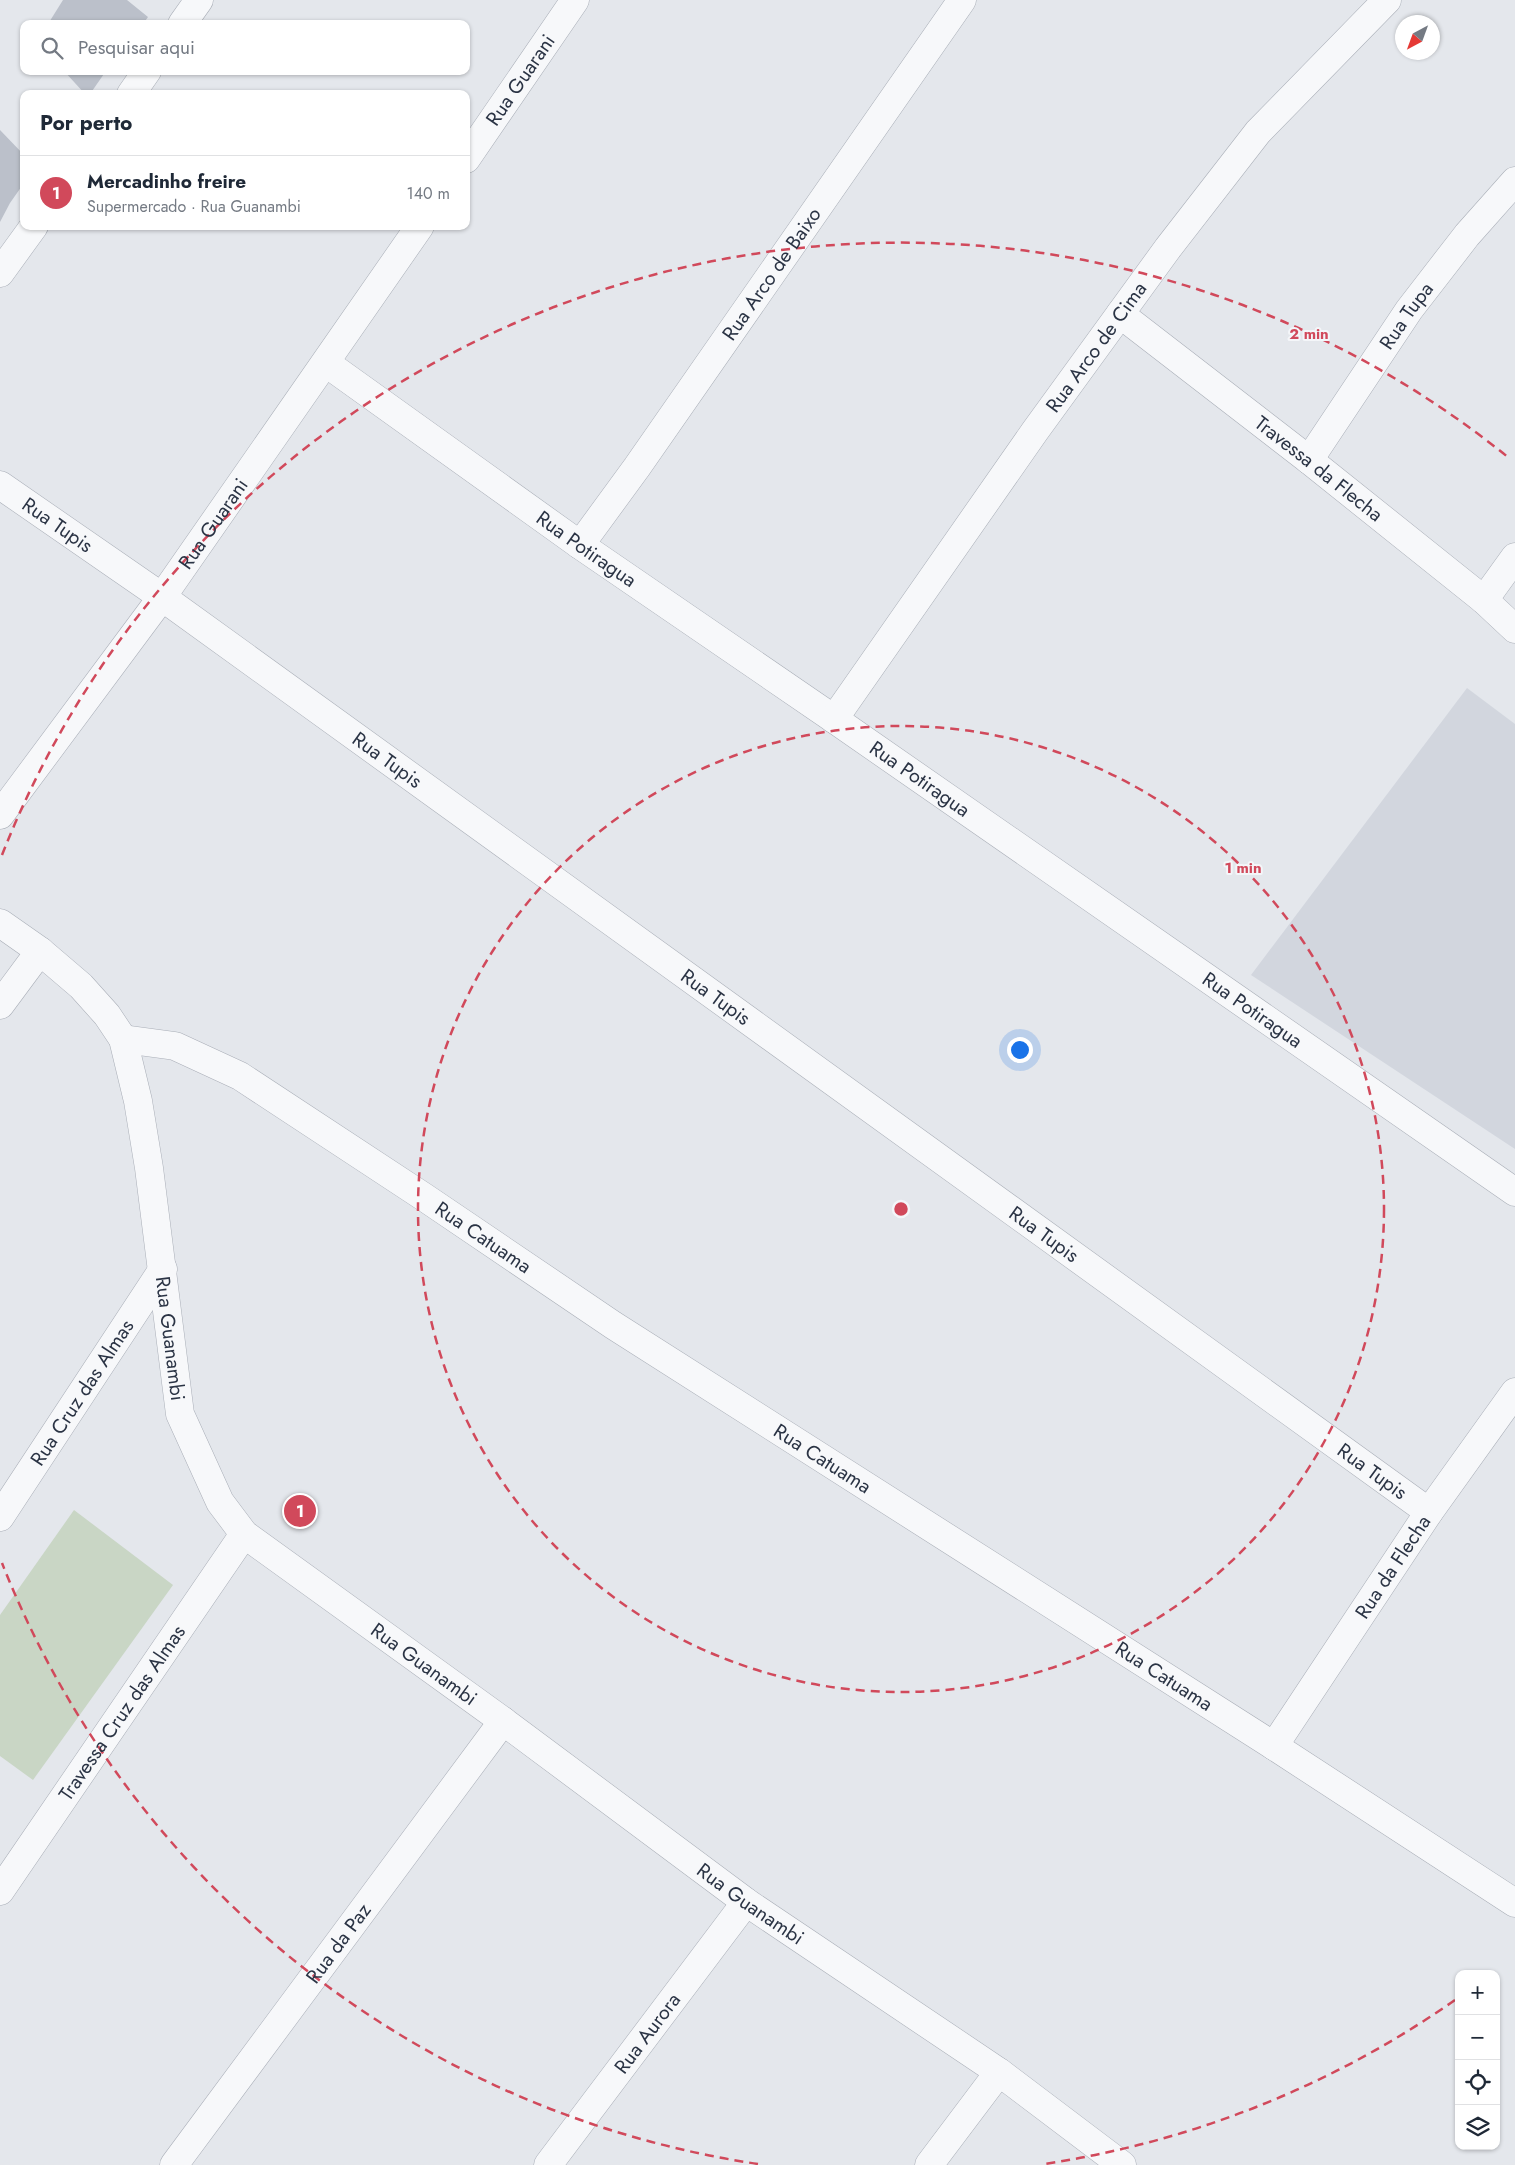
<!DOCTYPE html>
<html lang="pt">
<head>
<meta charset="utf-8">
<style>
	:root { --surface:#fff; --page:#f6f6f7; --text:#1f2937; --muted:#747a83; --line:#e0e1e3; --accent:#d1495b }
	body { margin:0; font-family:Jost,sans-serif; background:var(--page); color:var(--text) }
	.controls { position:absolute; right:15px; bottom:15px; display:grid; overflow:hidden; border-radius:10px; box-shadow:0 1px 4px #0004 }
	.controls button { width:45px; height:45px; display:grid; place-items:center; padding:0; border:0; border-bottom:1px solid var(--line); background:var(--surface); color:var(--text); font:25px sans-serif }
	.compass { position:absolute; left:1395px; top:15px; width:45px; height:45px; border-radius:50%; background:var(--surface); box-shadow:0 1px 4px #0004; rotate:221deg }
	.you { position:absolute; left:1019px; top:1049px; width:18px; height:18px; margin:-12px; border:4px solid #fff; border-radius:50%; background:#1a73e8; box-shadow:0 0 0 8px #1a73e833 }
	.badge { display:grid; place-items:center; width:32px; height:32px; border-radius:50%; background:var(--accent); color:#fff; font-size:16px; font-weight:700 }
	.pin { position:absolute; translate:-50% -50%; border:2px solid #fff; box-shadow:0 1px 5px #0006 }
	.list { margin:0; padding:0; list-style:none }
	h2 { display:flex; justify-content:space-between; align-items:center; height:65px; margin:0; padding:0 20px; font-size:21px }
	h2 small { font-size:16px; font-weight:400; color:var(--muted) }
	.list li { display:grid; grid-template-columns:32px 1fr auto; gap:15px; align-items:center; box-sizing:border-box; height:75px; padding:0 20px; border-top:1px solid var(--line) }
	.list b { display:block; font-size:19px; white-space:nowrap }
	.list p { margin:0; font-size:16px; white-space:nowrap; color:var(--muted) }
	.list em { font-size:16px; font-style:normal; color:var(--muted) }
	.icon { flex:none; width:28px; height:28px; fill:none; stroke:currentColor; stroke-width:2; stroke-linecap:round; stroke-linejoin:round }
	.map { position:relative; flex:none; width:1515px; height:2165px; overflow:hidden }
	.search { position:absolute; background:var(--surface); box-shadow:0 1px 4px #0004; left:20px; top:20px; width:450px; height:55px; display:flex; align-items:center; gap:12px; box-sizing:border-box; padding:0 18px; border-radius:10px; color:var(--muted); font-size:19px }
	.panel { position:absolute; background:var(--surface); box-shadow:0 1px 4px #0004; left:20px; top:90px; width:450px; height:140px; border-radius:10px }
	.map>svg:first-child { display:block }
	.built { fill:#d2d6de }
	.green { fill:#c9d6c5 }
	.building { fill:#bbc0ca }
	.lines { fill:none; stroke-linecap:round; stroke-linejoin:round }
	.minor-casing { stroke:#a9aeb7; stroke-width:29 }
	.minor { stroke:#f7f8fa; stroke-width:28 }
	.ring { fill:none; stroke:#d1495b; stroke-width:2.5; stroke-dasharray:9 6 }
	.labels { text-anchor:middle; stroke-width:4; stroke-linejoin:round; paint-order:stroke }
	.street-label { font-size:20px; fill:#2b3445; stroke:#f4f6f9 }
	.centre { fill:#d1495b; stroke:#f4f6f9; stroke-width:2.5 }
	.ring-label { font-size:15px; text-anchor:middle; font-weight:bold; fill:#d1495b; stroke:#f4f6f9; stroke-width:4; stroke-linejoin:round; paint-order:stroke }
</style>
</head>
<body>
<div class="map">
<svg width="1515" height="2165" viewBox="0 0 1515 2165">
	<rect width="100%" height="100%" fill="#e4e7ec"/>
	<!-- built -->
	<path class="built" d="M 1467,688 L 1515,724 L 1515,1149 L 1251,975 Z"/>
	<!-- green -->
	<path class="green" d="M 74,1510 L 173,1585 L 33,1780 L 0,1756 L 0,1615 Z"/>
	<!-- building -->
	<path class="building" d="M 63,0 L 127,0 L 148,17 L 143,24 L 48,24 Z
		M 64,71 L 106,71 L 90,94 L 85,94 Z
		M 0,130 L 24,155 L 24,183 L 10,203 L 0,222 Z"/>
	<g class="lines">
		<!-- minor casing -->
		<g class="minor-casing">
			<g id="minor">
				<path d="M 182,24 L 199,0"/>
				<path d="M 131,94 L 147,71"/>
				<path id="s1" d="M 466,159 L 575,0"/>
				<path d="M 0,273 L 34,226"/>
				<path id="s2" d="M 1120,314 L 1309,460 L 1484,600 L 1515,629"/>
				<path id="s3" d="M 326,363 L 580,545 L 834,719 L 1515,1192"/>
				<path id="s4" d="M 1309,460 L 1409,310 L 1467,235 L 1515,181"/>
				<path id="s5" d="M 0,485 L 162,597 L 1429,1512"/>
				<path id="s6" d="M 580,545 L 637,467 L 962,0"/>
				<path d="M 1484,600 L 1515,557"/>
				<path id="s7" d="M 834,719 L 1035,431 L 1168,248 L 1258,132 L 1387,0"/>
				<path id="s8" d="M 0,815 L 162,597 L 420,226"/>
				<path id="s9" d="M 0,923 L 40,951 L 81,986 L 107,1015 L 123,1039 L 138,1101 L 149,1168 L 180,1414 L 220,1502 L 244,1534 L 503,1721 L 746,1902 L 999,2072 L 1122,2165"/>
				<path d="M 0,1005 L 40,951"/>
				<path id="s10" d="M 123,1039 L 175,1046 L 240,1076 L 424,1197 L 613,1325 L 1274,1746 L 1515,1903"/>
				<path id="s11" d="M 0,1517 L 163,1269"/>
				<path id="s12" d="M 1274,1746 L 1429,1512 L 1515,1392"/>
				<path id="s13" d="M 0,1891 L 244,1534"/>
				<path id="s14" d="M 174,2165 L 503,1721"/>
				<path id="s15" d="M 548,2165 L 746,1902"/>
				<path d="M 929,2165 L 999,2072"/>
			</g>
		</g>
		<!-- minor -->
		<use href="#minor" class="minor"/>
	</g>
	<!-- distance rings -->
	<g class="ring">
		<circle cx="901" cy="1209" r="483"/>
		<path d="M1455 2000A966 966 0 0 1 1044 2164M758 2164A966 966 0 0 1 2 1563M2 855A966 966 0 0 1 1509 458"/>
	</g>
	<g class="labels">
		<!-- street labels -->
		<g class="street-label">
			<text dy="7" stroke="none"><textPath href="#s1" startOffset="96">Rua Guarani</textPath></text>
			<text dy="7" stroke="none"><textPath href="#s6" startOffset="332">Rua Arco de Baixo</textPath></text>
			<text dy="7" stroke="none"><textPath href="#s4" startOffset="174">Rua Tupa</textPath></text>
			<text dy="7" stroke="none"><textPath href="#s7" startOffset="455">Rua Arco de Cima</textPath></text>
			<text dy="7" stroke="none"><textPath href="#s2" startOffset="252">Travessa da Flecha</textPath></text>
			<text dy="7" stroke="none"><textPath href="#s8" startOffset="361">Rua Guarani</textPath></text>
			<text dy="7" stroke="none"><textPath href="#s5" startOffset="70">Rua Tupis</textPath></text>
			<text dy="7" stroke="none"><textPath href="#s3" startOffset="320">Rua Potiragua</textPath></text>
			<text dy="7" stroke="none"><textPath href="#s5" startOffset="475">Rua Tupis</textPath></text>
			<text dy="7" stroke="none"><textPath href="#s3" startOffset="725">Rua Potiragua</textPath></text>
			<text dy="7" stroke="none"><textPath href="#s5" startOffset="880">Rua Tupis</textPath></text>
			<text dy="7" stroke="none"><textPath href="#s3" startOffset="1130">Rua Potiragua</textPath></text>
			<text dy="7" stroke="none"><textPath href="#s5" startOffset="1285">Rua Tupis</textPath></text>
			<text dy="7" stroke="none"><textPath href="#s10" startOffset="416">Rua Catuama</textPath></text>
			<text dy="7" stroke="none"><textPath href="#s9" startOffset="474">Rua Guanambi</textPath></text>
			<text dy="7" stroke="none"><textPath href="#s11" startOffset="149">Rua Cruz das Almas</textPath></text>
			<text dy="7" stroke="none"><textPath href="#s10" startOffset="821">Rua Catuama</textPath></text>
			<text dy="7" stroke="none"><textPath href="#s5" startOffset="1690">Rua Tupis</textPath></text>
			<text dy="7" stroke="none"><textPath href="#s12" startOffset="215">Rua da Flecha</textPath></text>
			<text dy="7" stroke="none"><textPath href="#s9" startOffset="909">Rua Guanambi</textPath></text>
			<text dy="7" stroke="none"><textPath href="#s10" startOffset="1226">Rua Catuama</textPath></text>
			<text dy="7" stroke="none"><textPath href="#s13" startOffset="216">Travessa Cruz das Almas</textPath></text>
			<text dy="7" stroke="none"><textPath href="#s9" startOffset="1314">Rua Guanambi</textPath></text>
			<text dy="7" stroke="none"><textPath href="#s14" startOffset="276">Rua da Paz</textPath></text>
			<text dy="7" stroke="none"><textPath href="#s15" startOffset="165">Rua Aurora</textPath></text>
		</g>
	</g>
	<circle cx="901" cy="1209" r="8" class="centre"/>
	<g class="ring-label">
		<text x="1309" y="339">2 min</text>
		<text x="1243" y="873">1 min</text>
	</g>
</svg>
<div class="controls">
<button>+</button>
<button>−</button>
<button><svg class="icon" aria-label="locate" viewBox="0 0 24 24"><circle cx="12" cy="12" r="6"/><path d="M12 2v4M12 18v4M2 12h4M18 12h4"/></svg></button>
<button><svg class="icon" aria-label="layers" viewBox="0 0 24 24"><path d="M12 4l9 5-9 5-9-5zM3 14l9 5 9-5"/></svg></button>
</div>
<svg class="compass" viewBox="-18 -18 36 36"><path d="M0-13l5 13h-10z" fill="#e53935"/><path d="M0 13l5-13h-10z" fill="#747a83"/></svg>
<div class="you"></div>
<div class="pin badge" style="left:300px;top:1511px">1</div>
<div class="search"><svg class="icon" aria-label="search" viewBox="0 0 24 24"><circle cx="10" cy="10" r="6"/><path d="M15 15l6 6"/></svg>Pesquisar aqui</div>
<section class="panel">
<h2>Por perto<small></small></h2>
<ul class="list">
<li><span class="badge">1</span><div><b>Mercadinho freire</b><p>Supermercado · Rua Guanambi</p></div><em>140 m</em></li>
</ul>
</section>
</div>
</body>
</html>
